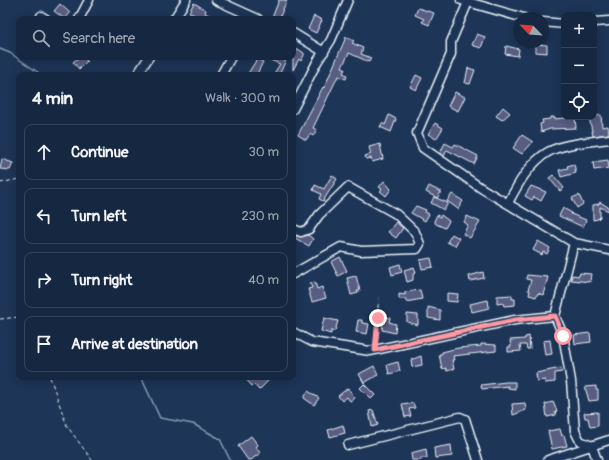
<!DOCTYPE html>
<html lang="en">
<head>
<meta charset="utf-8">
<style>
	:root { --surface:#162841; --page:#1f3048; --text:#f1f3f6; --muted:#9ea6b1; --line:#35445a }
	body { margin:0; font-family:Pangolin,sans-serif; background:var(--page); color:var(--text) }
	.controls { position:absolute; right:12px; top:12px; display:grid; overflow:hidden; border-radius:8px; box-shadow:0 2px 10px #0003 }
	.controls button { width:36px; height:36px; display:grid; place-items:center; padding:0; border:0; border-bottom:1px solid var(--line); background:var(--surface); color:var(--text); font:20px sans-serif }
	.compass { position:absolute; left:513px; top:12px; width:36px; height:36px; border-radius:50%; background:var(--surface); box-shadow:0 2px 10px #0003; rotate:295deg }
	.stop { position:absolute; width:12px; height:12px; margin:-9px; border:3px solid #ff9aa2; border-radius:50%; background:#fff }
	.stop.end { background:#ff9aa2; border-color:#fff; box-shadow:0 1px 4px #0008 }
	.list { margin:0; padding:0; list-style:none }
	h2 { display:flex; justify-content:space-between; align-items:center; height:52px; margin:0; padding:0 16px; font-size:17px }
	h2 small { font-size:13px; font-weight:400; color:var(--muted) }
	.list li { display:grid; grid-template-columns:26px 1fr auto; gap:12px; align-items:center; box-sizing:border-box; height:56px; margin:0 8px 8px; padding:0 8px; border:1px solid var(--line); border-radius:8px }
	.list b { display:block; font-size:15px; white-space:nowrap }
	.list em { font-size:13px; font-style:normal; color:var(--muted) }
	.icon { flex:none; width:22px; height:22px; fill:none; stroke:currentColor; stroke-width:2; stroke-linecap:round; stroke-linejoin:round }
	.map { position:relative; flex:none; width:609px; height:460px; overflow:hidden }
	.search { position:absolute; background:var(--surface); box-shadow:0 2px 10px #0003; left:16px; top:16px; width:280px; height:44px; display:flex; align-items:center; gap:10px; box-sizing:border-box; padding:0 14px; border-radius:8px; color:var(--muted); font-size:15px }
	.panel { position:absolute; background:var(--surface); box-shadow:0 2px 10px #0003; left:16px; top:72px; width:280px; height:308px; border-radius:8px }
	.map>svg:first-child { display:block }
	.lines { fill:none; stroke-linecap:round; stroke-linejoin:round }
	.stream { stroke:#849fb5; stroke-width:1.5 }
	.building { fill:#585d82; stroke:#e8f1f8 }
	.minor-casing { stroke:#e8f1f8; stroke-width:11 }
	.path { stroke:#e8f1f8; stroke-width:1; stroke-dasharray:4 3; stroke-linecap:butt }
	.minor { stroke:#1d3557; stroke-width:8 }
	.route { stroke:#ff9aa2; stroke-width:5 }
</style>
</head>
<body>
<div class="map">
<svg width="609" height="460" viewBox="0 0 609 460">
	<rect width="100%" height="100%" fill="#1d3557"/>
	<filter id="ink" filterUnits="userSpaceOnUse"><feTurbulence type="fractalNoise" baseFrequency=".025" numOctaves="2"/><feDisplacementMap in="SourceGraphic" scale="8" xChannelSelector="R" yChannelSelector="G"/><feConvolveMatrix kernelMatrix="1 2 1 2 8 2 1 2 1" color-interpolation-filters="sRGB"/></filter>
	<g filter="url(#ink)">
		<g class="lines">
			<!-- stream -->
			<path class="stream" d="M 0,49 L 10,53 L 42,75
				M 141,377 L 160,418 L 193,424 L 220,439 L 230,460"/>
		</g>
		<!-- building -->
		<path class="building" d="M 279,0 L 287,0 L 279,19 L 275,19 L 272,18 Z
			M 194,3 L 206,10 L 205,13 L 217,19 L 202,19 L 189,12 Z
			M 60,4 L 70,13 L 65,19 L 54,11 Z
			M 418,8 L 434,13 L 429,25 L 422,22 L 424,19 L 415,15 Z
			M 314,16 L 322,20 L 316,33 L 308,29 Z
			M 477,34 L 485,37 L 481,48 L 472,45 Z
			M 346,37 L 354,41 L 352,43 L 363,48 L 361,54 L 371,58 L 369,62 L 349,53 L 342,67 L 345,69 L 343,73 L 347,75 L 346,79 L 338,76 L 313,128 L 317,130 L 313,136 L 310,134 L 306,140 L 298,135 L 323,87 L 324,88 Z
			M 535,44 L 547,45 L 547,53 L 535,52 Z
			M 506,46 L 519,49 L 518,56 L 505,54 Z
			M 298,49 L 304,53 L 304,55 L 301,61 L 299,59 L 293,70 L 293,50 L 296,52 Z
			M 79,57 L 83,57 L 87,61 L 79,69 L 73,62 Z
			M 271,57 L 287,58 L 279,75 L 273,75 L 280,64 L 270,60 Z
			M 257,59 L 263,62 L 257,74 L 259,75 L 247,75 Z
			M 468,68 L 475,70 L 470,84 L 465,83 Z
			M 416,75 L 422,78 L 416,90 L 410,87 Z
			M 455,92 L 465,97 L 458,111 L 448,106 Z
			M 503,107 L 510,113 L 502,120 L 496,116 Z
			M 389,115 L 396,119 L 391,132 L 380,127 L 382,123 L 385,125 Z
			M 601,115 L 602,127 L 608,126 L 609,134 L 593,136 L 589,117 Z
			M 550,117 L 554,117 L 554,119 L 575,117 L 576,128 L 550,129 L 541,132 L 540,124 L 543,123 L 542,120 L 550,119 Z
			M 435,123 L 443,128 L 436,139 L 428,134 Z
			M 522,135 L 533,142 L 522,154 L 513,148 Z
			M 445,143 L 453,147 L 455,144 L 478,156 L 474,164 L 447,150 L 444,156 L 440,153 Z
			M 380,144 L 383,159 L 372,162 L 371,158 L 366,159 L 365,156 L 371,154 L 369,147 Z
			M 2,159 L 13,163 L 10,170 L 0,169 Z
			M 608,160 L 609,168 L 594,170 L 593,162 Z
			M 574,164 L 576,173 L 561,177 L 559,170 L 568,168 L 567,166 Z
			M 332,175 L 337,179 L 323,201 L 319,199 L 321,194 L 313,190 L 315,185 L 324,189 Z
			M 553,175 L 564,188 L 560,191 L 549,178 Z
			M 384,181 L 391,189 L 386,196 L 380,191 L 382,189 L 379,187 Z
			M 429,186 L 441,192 L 437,198 L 426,192 Z
			M 531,186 L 546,192 L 541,201 L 534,197 L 532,200 L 525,196 Z
			M 452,194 L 463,201 L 458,209 L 447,201 Z
			M 579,195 L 583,204 L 577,208 L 572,198 Z
			M 434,197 L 448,203 L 444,210 L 431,203 Z
			M 600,202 L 608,207 L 609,211 L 600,207 L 600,217 L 598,219 L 593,220 L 593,205 L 599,204 Z
			M 416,206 L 426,210 L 425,212 L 429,214 L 425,221 L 411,213 Z
			M 563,208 L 572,213 L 571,214 L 586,220 L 583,227 L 559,216 Z
			M 437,215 L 440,217 L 441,215 L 449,221 L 445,228 L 436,224 L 434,221 Z
			M 467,216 L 480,222 L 470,238 L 463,234 L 468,225 L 464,222 Z
			M 396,222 L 403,228 L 396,238 L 388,232 Z
			M 452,234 L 459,238 L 455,246 L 447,242 Z
			M 293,235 L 300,237 L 308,235 L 313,239 L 309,246 L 293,237 Z
			M 538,241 L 550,248 L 547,254 L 543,252 L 542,255 L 533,250 Z
			M 340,257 L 347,271 L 338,276 L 331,262 Z
			M 431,258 L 433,267 L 422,269 L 420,260 Z
			M 400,264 L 402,272 L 392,275 L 390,267 Z
			M 414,267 L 416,273 L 413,274 L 413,280 L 407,282 L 404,270 Z
			M 483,272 L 484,278 L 470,281 L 469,276 Z
			M 580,273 L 591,274 L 590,282 L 571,280 L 572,275 L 579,276 Z
			M 527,275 L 548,277 L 543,295 L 538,293 L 536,297 L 529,295 L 530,291 L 528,290 L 531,280 L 526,279 Z
			M 356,276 L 360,291 L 357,291 L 358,293 L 351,295 L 347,278 Z
			M 315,282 L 317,289 L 322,287 L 326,298 L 312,302 L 308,289 L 312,288 L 310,283 Z
			M 420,290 L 422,299 L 406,302 L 406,299 L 399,299 L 399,294 L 405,295 L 405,292 Z
			M 447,293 L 458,294 L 457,302 L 447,301 Z
			M 512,295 L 512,299 L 515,299 L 515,305 L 504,306 L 503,303 L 497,304 L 497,296 Z
			M 488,300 L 489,308 L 472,312 L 470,304 Z
			M 428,307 L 440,310 L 440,320 L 428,318 Z
			M 407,314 L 418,315 L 418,325 L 407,322 Z
			M 384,317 L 390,318 L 389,322 L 396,324 L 395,333 L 382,330 Z
			M 324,318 L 338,321 L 335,331 L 331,331 L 331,334 L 321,331 Z
			M 358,320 L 362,320 L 362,323 L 369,324 L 367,334 L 356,332 Z
			M 590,333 L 591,342 L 575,344 L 574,335 Z
			M 529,336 L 530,349 L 527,349 L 526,345 L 520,345 L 521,351 L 508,352 L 508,347 L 511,347 L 510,340 L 525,339 L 525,337 Z
			M 550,340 L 552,354 L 545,355 L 543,341 Z
			M 481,344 L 496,345 L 496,351 L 453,356 L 454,360 L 452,360 L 454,369 L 447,371 L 446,368 L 442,369 L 439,354 L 442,354 L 442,352 L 458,348 L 481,346 Z
			M 421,356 L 422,365 L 412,367 L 411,360 Z
			M 398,362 L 400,371 L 389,374 L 387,365 Z
			M 374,366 L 378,375 L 364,383 L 359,374 Z
			M 561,368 L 562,372 L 555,373 L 555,382 L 545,383 L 545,380 L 537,381 L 536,373 Z
			M 244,377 L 260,377 L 262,380 L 265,377 L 272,377 L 259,390 L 254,384 L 252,386 Z
			M 506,382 L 515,382 L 515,389 L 508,388 L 508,386 L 482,389 L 481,385 Z
			M 364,384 L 375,395 L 371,399 L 360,388 Z
			M 596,386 L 596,390 L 598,390 L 598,400 L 589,401 L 585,387 Z
			M 348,388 L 355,398 L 350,401 L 347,397 L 342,401 L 338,396 Z
			M 308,391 L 319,398 L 314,405 L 304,398 Z
			M 553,402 L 557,411 L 555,412 L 556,415 L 547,417 L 545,404 Z
			M 408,403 L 408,404 L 413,403 L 415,408 L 409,409 L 411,416 L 405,417 L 402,404 Z
			M 525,403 L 526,410 L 513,415 L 512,404 Z
			M 373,410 L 378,425 L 372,427 L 369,411 Z
			M 598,412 L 598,426 L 590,427 L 588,418 L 585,418 L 584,413 Z
			M 343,425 L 345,433 L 330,437 L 328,430 Z
			M 560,429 L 562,436 L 564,435 L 567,446 L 552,449 L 548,431 Z
			M 251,436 L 258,445 L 256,447 L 260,453 L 251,460 L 248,460 L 238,446 Z
			M 451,445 L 452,456 L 435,458 L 434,448 Z
			M 426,449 L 427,458 L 421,458 L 421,460 L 412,460 L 411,453 Z"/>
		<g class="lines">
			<!-- minor casing -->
			<g class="minor-casing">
				<path id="minor" d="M 216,0 L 258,19
					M 461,0 L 524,18
					M 468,2 L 451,42 L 451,54 L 417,133 L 423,148 L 481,188 L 574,243 L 609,250
					M 41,16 L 46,19
					M 79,19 L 89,0
					M 174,19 L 186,0
					M 543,22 L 564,24
					M 594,22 L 609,21
					M 293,33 L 324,52
					M 137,75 L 149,57
					M 221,75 L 231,57
					M 293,109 L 317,62 L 331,40 L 348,0
					M 508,203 C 517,186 529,163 548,152 C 565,143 590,142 609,139
					M 293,229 L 301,232 L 309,229 L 319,215 L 348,187 L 396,214 L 415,232 L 420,244 L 417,249 L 361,251 L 341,247 L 293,274
					M 555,316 L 574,243
					M 293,332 L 312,342 L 370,351 L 515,320 L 555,316 L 563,335 L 571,381 L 575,431 L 580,441 L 592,446 L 597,460
					M 348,445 L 460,417 L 465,419 L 478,460
					M 548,460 L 609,440"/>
			</g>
			<!-- path -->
			<path class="path" d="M 0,183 L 19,179
				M 0,319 L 19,317
				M 375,343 L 379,295
				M 50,377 L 67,426 L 92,460"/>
			<!-- minor -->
			<use href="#minor" class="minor"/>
		</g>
	</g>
	<g class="lines" filter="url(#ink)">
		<!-- route -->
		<path class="route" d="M 378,318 L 375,350 L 515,320 L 555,316 L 563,336"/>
	</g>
</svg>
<div class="controls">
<button>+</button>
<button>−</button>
<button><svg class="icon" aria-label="locate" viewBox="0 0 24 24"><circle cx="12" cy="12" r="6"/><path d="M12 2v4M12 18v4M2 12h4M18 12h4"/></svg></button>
</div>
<svg class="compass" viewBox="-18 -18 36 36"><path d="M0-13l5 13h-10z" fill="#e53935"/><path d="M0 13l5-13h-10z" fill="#9ea6b1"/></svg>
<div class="stop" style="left:563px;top:336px"></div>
<div class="stop end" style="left:378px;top:318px"></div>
<div class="search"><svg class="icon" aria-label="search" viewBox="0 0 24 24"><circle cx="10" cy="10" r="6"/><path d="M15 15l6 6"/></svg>Search here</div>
<section class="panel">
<h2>4 min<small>Walk · 300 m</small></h2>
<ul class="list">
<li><svg class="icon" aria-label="ahead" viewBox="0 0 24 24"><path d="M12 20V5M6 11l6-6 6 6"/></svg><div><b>Continue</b></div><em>30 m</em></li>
<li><svg class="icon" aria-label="left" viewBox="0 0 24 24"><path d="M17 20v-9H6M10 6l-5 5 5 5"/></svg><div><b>Turn left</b></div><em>230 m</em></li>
<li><svg class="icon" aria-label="right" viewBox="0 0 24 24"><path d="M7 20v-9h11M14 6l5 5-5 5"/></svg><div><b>Turn right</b></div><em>40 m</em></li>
<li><svg class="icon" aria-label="arrive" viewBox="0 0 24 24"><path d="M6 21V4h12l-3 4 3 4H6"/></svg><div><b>Arrive at destination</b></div></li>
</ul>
</section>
</div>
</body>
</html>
